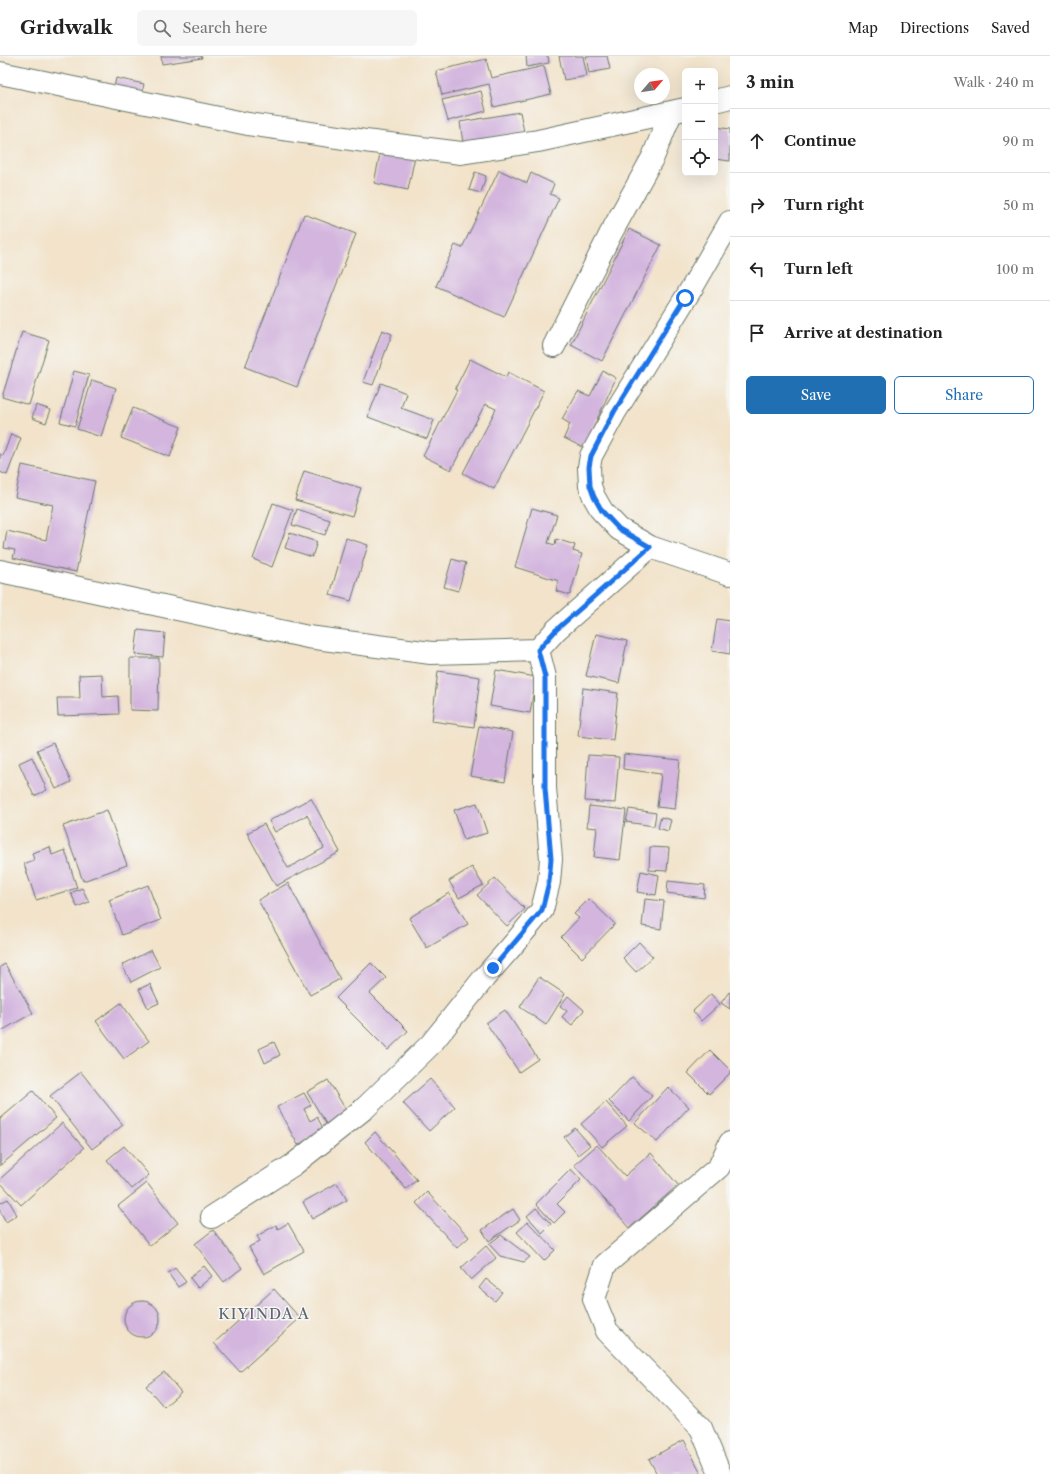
<!DOCTYPE html>
<html lang="en">
<head>
<meta charset="utf-8">
<style>
	:root { --surface:#fff; --page:#f6f6f6; --text:#222; --muted:#767676; --line:#e0e0e0; --accent:#1f6fb2 }
	body { margin:0; font-family:"Libre Caslon Text",serif; background:var(--page); color:var(--text) }
	.controls { position:absolute; right:12px; top:12px; display:grid; overflow:hidden; border-radius:6px; box-shadow:0 4px 16px #0002 }
	.controls button { width:36px; height:36px; display:grid; place-items:center; padding:0; border:0; border-bottom:1px solid var(--line); background:var(--surface); color:var(--text); font:20px sans-serif }
	.compass { position:absolute; left:634px; top:12px; width:36px; height:36px; border-radius:50%; background:var(--surface); box-shadow:0 4px 16px #0002; rotate:61deg }
	.stop { position:absolute; width:12px; height:12px; margin:-9px; border:3px solid #1a73e8; border-radius:50%; background:#fff }
	.stop.end { background:#1a73e8; border-color:#fff; box-shadow:0 1px 4px #0008 }
	.list { margin:0; padding:0; list-style:none }
	h2 { display:flex; justify-content:space-between; align-items:center; height:52px; margin:0; padding:0 16px; font-size:17px }
	h2 small { font-size:13px; font-weight:400; color:var(--muted) }
	.list li { display:grid; grid-template-columns:26px 1fr auto; gap:12px; align-items:center; box-sizing:border-box; height:64px; padding:0 16px; border-top:1px solid var(--line) }
	.list b { display:block; font-size:15px; white-space:nowrap }
	.list em { font-size:13px; font-style:normal; color:var(--muted) }
	.actions { display:flex; gap:8px; padding:12px 16px }
	.actions a { flex:1; padding:9px 0; border:1px solid var(--accent); border-radius:6px; text-align:center; font-size:14px; color:var(--accent) }
	.actions .main { background:var(--accent); color:#fff }
	.icon { flex:none; width:22px; height:22px; fill:none; stroke:currentColor; stroke-width:2; stroke-linecap:round; stroke-linejoin:round }
	.map { position:relative; flex:none; width:730px; height:1418px; overflow:hidden }
	header { display:flex; align-items:center; gap:24px; box-sizing:border-box; height:56px; padding:0 20px; background:var(--surface); border-bottom:1px solid var(--line) }
	header strong { font-size:19px }
	nav { display:flex; gap:22px; margin-inline-start:auto; font-size:14px }
	.search { width:280px; height:36px; background:var(--page); display:flex; align-items:center; gap:10px; box-sizing:border-box; padding:0 14px; border-radius:6px; color:var(--muted); font-size:15px }
	main { display:flex }
	aside { flex:1; background:var(--surface) }
	.map>svg:first-child { display:block }
	.building { fill:#d3b5de }
	.lines { fill:none; stroke-linecap:round; stroke-linejoin:round }
	.minor-casing { stroke:#697768; stroke-width:24 }
	.minor { stroke:#fff; stroke-width:22 }
	.route { stroke:#1a73e8; stroke-width:5 }
	.labels { text-anchor:middle; stroke-width:3; stroke-linejoin:round; paint-order:stroke }
	.quarter-label { font-size:15px; letter-spacing:1px; fill:#5e6770; stroke:#f6f6f2 }
</style>
</head>
<body>
<header>
<strong>Gridwalk</strong>
<div class="search"><svg class="icon" aria-label="search" viewBox="0 0 24 24"><circle cx="10" cy="10" r="6"/><path d="M15 15l6 6"/></svg>Search here</div>
<nav><a>Map</a><a>Directions</a><a>Saved</a></nav>
</header>
<main>
<div class="map">
<svg width="730" height="1418" viewBox="0 0 730 1418">
	<rect width="100%" height="100%" fill="#f6f6f2"/>
	<filter id="ink" filterUnits="userSpaceOnUse"><feTurbulence type="fractalNoise" baseFrequency=".025" numOctaves="2"/><feDisplacementMap in="SourceGraphic" scale="8" xChannelSelector="R" yChannelSelector="G"/><feConvolveMatrix kernelMatrix="1 2 1 2 8 2 1 2 1" color-interpolation-filters="sRGB"/></filter>
	<filter id="wash" filterUnits="userSpaceOnUse"><feTurbulence type="fractalNoise" baseFrequency=".012" numOctaves="4" result="noise"/><feDisplacementMap in="SourceGraphic" scale="16" xChannelSelector="R" yChannelSelector="G"/><feGaussianBlur stdDeviation="0.9" result="paint"/><feColorMatrix in="noise" values="0 0 0 0 0 0 0 0 0 0 0 0 0 0 0 0 0 1.4 0 .05"/><feComposite in="paint" operator="in"/></filter>
	<g filter="url(#wash)">
		<rect width="100%" height="100%" fill="#f2e3ca"/>
		<g id="blocks">
			<!-- building -->
			<path class="building" d="M 161,0 L 201,0 L 202,2 L 162,8 Z
				M 526,0 L 548,0 L 549,7 L 527,11 Z
				M 559,0 L 583,0 L 587,20 L 564,24 Z
				M 586,0 L 607,0 L 610,13 L 589,17 Z
				M 486,3 L 491,22 L 544,10 L 551,38 L 494,51 L 489,28 L 442,39 L 436,15 Z
				M 116,22 L 144,28 L 141,42 L 113,36 Z
				M 481,35 L 486,55 L 448,65 L 442,44 Z
				M 520,56 L 524,76 L 463,87 L 460,66 Z
				M 715,71 L 730,73 L 730,105 L 715,103 Z
				M 381,93 L 415,100 L 408,134 L 374,127 Z
				M 499,114 L 527,127 L 531,117 L 554,128 L 550,138 L 559,142 L 504,261 L 436,230 L 455,189 L 462,192 Z
				M 475,116 L 486,120 L 481,137 L 469,134 Z
				M 304,158 L 356,178 L 297,331 L 245,311 Z
				M 629,173 L 661,189 L 602,305 L 571,289 Z
				M 382,274 L 392,278 L 373,329 L 363,326 Z
				M 22,276 L 49,284 L 29,349 L 2,341 Z
				M 470,303 L 506,321 L 508,316 L 544,335 L 494,433 L 463,417 L 496,353 L 485,348 L 451,414 L 423,400 L 457,334 L 455,333 Z
				M 74,315 L 89,319 L 75,370 L 60,366 Z
				M 603,315 L 616,322 L 584,392 L 564,382 L 570,368 L 562,363 L 578,335 L 590,340 Z
				M 92,324 L 116,332 L 101,381 L 77,373 Z
				M 381,327 L 406,337 L 401,352 L 434,364 L 427,383 L 368,361 Z
				M 36,349 L 51,354 L 46,367 L 32,362 Z
				M 133,352 L 181,371 L 170,401 L 121,382 Z
				M 11,378 L 21,382 L 7,419 L 0,416 L 0,398 L 3,400 Z
				M 22,409 L 95,425 L 76,516 L 13,502 L 15,494 L 4,492 L 7,475 L 46,484 L 53,449 L 15,441 Z
				M 304,415 L 361,432 L 352,460 L 295,444 Z
				M 273,447 L 293,454 L 272,511 L 253,503 Z
				M 532,452 L 557,459 L 548,487 L 555,489 L 556,483 L 575,489 L 573,495 L 582,498 L 570,539 L 556,535 L 559,525 L 515,511 Z
				M 297,453 L 330,464 L 325,479 L 292,469 Z
				M 290,477 L 317,486 L 312,501 L 285,492 Z
				M 346,482 L 368,489 L 351,545 L 330,539 Z
				M 452,503 L 466,507 L 458,535 L 444,531 Z
				M 717,563 L 730,565 L 730,598 L 712,595 Z
				M 138,574 L 165,577 L 163,601 L 135,598 Z
				M 596,578 L 627,585 L 619,627 L 586,620 Z
				M 130,602 L 159,602 L 158,655 L 130,654 Z
				M 496,614 L 536,621 L 530,657 L 490,650 Z
				M 438,615 L 480,621 L 474,671 L 432,665 Z
				M 102,618 L 103,641 L 118,640 L 119,658 L 58,660 L 57,642 L 80,642 L 79,619 Z
				M 583,632 L 618,637 L 613,684 L 578,680 Z
				M 479,670 L 513,676 L 505,726 L 470,720 Z
				M 53,687 L 71,726 L 56,733 L 37,694 Z
				M 624,698 L 680,704 L 675,753 L 657,751 L 661,718 L 623,713 Z
				M 588,699 L 619,701 L 615,747 L 585,745 Z
				M 32,701 L 47,734 L 34,740 L 19,707 Z
				M 311,742 L 340,796 L 276,830 L 247,777 L 264,768 L 288,812 L 324,792 L 307,759 L 275,776 L 269,765 Z
				M 477,747 L 487,777 L 464,784 L 454,754 Z
				M 589,750 L 626,754 L 620,804 L 594,801 L 597,772 L 587,771 Z
				M 629,753 L 656,757 L 654,770 L 626,766 Z
				M 107,754 L 127,809 L 83,825 L 63,770 Z
				M 661,761 L 671,764 L 668,775 L 658,772 Z
				M 50,791 L 52,799 L 65,794 L 77,832 L 36,844 L 24,808 L 34,804 L 32,797 Z
				M 650,791 L 669,792 L 667,815 L 649,814 Z
				M 472,811 L 483,829 L 459,842 L 449,825 Z
				M 641,815 L 659,819 L 656,839 L 637,836 Z
				M 495,822 L 525,853 L 507,870 L 477,839 Z
				M 668,825 L 705,829 L 704,842 L 667,837 Z
				M 288,827 L 340,923 L 310,939 L 258,844 Z
				M 148,829 L 161,864 L 122,879 L 109,844 Z
				M 82,832 L 89,846 L 77,851 L 71,837 Z
				M 449,837 L 468,868 L 427,892 L 409,862 Z
				M 589,843 L 615,868 L 582,902 L 561,881 L 579,862 L 574,858 Z
				M 645,843 L 664,845 L 661,873 L 642,870 Z
				M 639,886 L 653,901 L 636,916 L 623,902 Z
				M 151,894 L 160,911 L 131,926 L 122,909 Z
				M 371,907 L 386,922 L 370,937 L 408,975 L 388,994 L 336,942 Z
				M 5,908 L 33,957 L 1,975 L 0,973 L 0,911 Z
				M 539,921 L 565,938 L 546,969 L 520,951 Z
				M 150,928 L 159,947 L 148,952 L 139,933 Z
				M 729,936 L 730,937 L 730,953 L 721,947 Z
				M 711,938 L 720,948 L 701,965 L 693,955 Z
				M 568,940 L 584,954 L 572,969 L 562,961 L 567,955 L 560,950 Z
				M 121,947 L 149,985 L 124,1003 L 96,965 Z
				M 505,954 L 538,1003 L 519,1016 L 486,967 Z
				M 274,986 L 280,999 L 265,1007 L 259,993 Z
				M 710,994 L 730,1014 L 730,1017 L 709,1038 L 688,1017 Z
				M 81,1016 L 123,1069 L 92,1093 L 50,1040 Z
				M 632,1021 L 652,1040 L 629,1065 L 609,1045 Z
				M 430,1023 L 455,1051 L 429,1075 L 403,1047 Z
				M 328,1024 L 349,1059 L 328,1071 L 307,1036 Z
				M 668,1031 L 689,1051 L 657,1086 L 635,1067 Z
				M 33,1035 L 56,1062 L 0,1110 L 0,1063 Z
				M 304,1037 L 311,1049 L 304,1053 L 310,1065 L 317,1061 L 324,1074 L 298,1089 L 277,1051 Z
				M 606,1046 L 627,1070 L 602,1091 L 581,1068 Z
				M 62,1067 L 84,1092 L 21,1149 L 0,1126 L 0,1123 Z
				M 575,1072 L 590,1089 L 578,1099 L 564,1081 Z
				M 375,1076 L 417,1124 L 406,1133 L 365,1086 Z
				M 597,1089 L 625,1120 L 651,1097 L 678,1129 L 630,1172 L 574,1109 Z
				M 124,1090 L 149,1119 L 132,1133 L 107,1104 Z
				M 571,1113 L 581,1124 L 557,1148 L 565,1156 L 554,1167 L 536,1148 Z
				M 147,1127 L 178,1167 L 150,1190 L 118,1150 Z
				M 337,1127 L 347,1144 L 312,1163 L 303,1146 Z
				M 427,1136 L 469,1181 L 457,1192 L 416,1147 Z
				M 8,1143 L 17,1159 L 6,1166 L 0,1155 L 0,1147 Z
				M 536,1152 L 551,1168 L 542,1177 L 527,1160 Z
				M 513,1153 L 520,1164 L 489,1185 L 482,1174 Z
				M 528,1166 L 555,1194 L 544,1205 L 517,1176 Z
				M 288,1167 L 304,1195 L 264,1218 L 249,1191 L 260,1185 L 257,1180 L 276,1169 L 278,1173 Z
				M 213,1174 L 242,1212 L 224,1226 L 195,1188 Z
				M 501,1179 L 530,1201 L 524,1206 L 500,1200 L 489,1188 Z
				M 486,1190 L 496,1202 L 471,1224 L 461,1212 Z
				M 204,1210 L 212,1220 L 198,1232 L 190,1222 Z
				M 175,1212 L 186,1226 L 178,1231 L 168,1217 Z
				M 486,1223 L 502,1236 L 495,1245 L 479,1232 Z
				M 274,1233 L 300,1262 L 240,1316 L 214,1287 Z
				M124 1263a18 18 0 1 1 36 0a18 18 0 1 1-36 0Z
				M 164,1316 L 181,1336 L 164,1351 L 146,1330 Z
				M 684,1384 L 701,1417 L 699,1418 L 657,1418 L 649,1403 Z"/>
		</g>
	</g>
	<g filter="url(#ink)">
		<use href="#blocks" fill-opacity="0" stroke="#697768" stroke-width="1"/>
		<g class="lines">
			<!-- minor casing -->
			<g class="minor-casing">
				<path id="minor" d="M 0,17 L 248,68 L 365,85 L 461,97 L 538,85 L 685,53
					M 715,45 L 730,41
					M 554,290 L 611,177 L 653,101 L 671,57
					M 650,491 L 619,473 L 602,455 L 594,441 L 590,430 L 589,411 L 591,400 L 615,356 L 693,230 L 730,166
					M 0,515 L 308,581 L 431,597 L 538,594 L 556,574 L 650,491 L 730,518
					M 212,1161 L 293,1109 L 365,1052 L 431,988 L 484,922 L 512,890 L 542,854 L 549,826 L 551,803 L 545,732 L 545,621 L 538,594
					M 720,1418 L 701,1372 L 607,1275 L 594,1243 L 605,1209 L 719,1111 L 730,1087"/>
			</g>
			<!-- minor -->
			<use href="#minor" class="minor"/>
		</g>
	</g>
	<g class="lines" filter="url(#ink)">
		<!-- route -->
		<path class="route" d="M 493,912 L 542,854 L 549,826 L 551,803 L 545,732 L 545,621 L 538,594 L 556,574 L 650,491 L 619,473 L 602,455 L 594,441 L 590,430 L 589,411 L 591,400 L 614,356 L 685,242"/>
	</g>
	<g class="labels">
		<!-- quarter labels -->
		<g class="quarter-label">
			<text x="264" y="1263">KIYINDA A</text>
		</g>
	</g>
</svg>
<div class="controls">
<button>+</button>
<button>−</button>
<button><svg class="icon" aria-label="locate" viewBox="0 0 24 24"><circle cx="12" cy="12" r="6"/><path d="M12 2v4M12 18v4M2 12h4M18 12h4"/></svg></button>
</div>
<svg class="compass" viewBox="-18 -18 36 36"><path d="M0-13l5 13h-10z" fill="#e53935"/><path d="M0 13l5-13h-10z" fill="#767676"/></svg>
<div class="stop" style="left:685px;top:242px"></div>
<div class="stop end" style="left:493px;top:912px"></div>
</div>
<aside>
<h2>3 min<small>Walk · 240 m</small></h2>
<ul class="list">
<li><svg class="icon" aria-label="ahead" viewBox="0 0 24 24"><path d="M12 20V5M6 11l6-6 6 6"/></svg><div><b>Continue</b></div><em>90 m</em></li>
<li><svg class="icon" aria-label="right" viewBox="0 0 24 24"><path d="M7 20v-9h11M14 6l5 5-5 5"/></svg><div><b>Turn right</b></div><em>50 m</em></li>
<li><svg class="icon" aria-label="left" viewBox="0 0 24 24"><path d="M17 20v-9H6M10 6l-5 5 5 5"/></svg><div><b>Turn left</b></div><em>100 m</em></li>
<li><svg class="icon" aria-label="arrive" viewBox="0 0 24 24"><path d="M6 21V4h12l-3 4 3 4H6"/></svg><div><b>Arrive at destination</b></div></li>
</ul>
<div class="actions"><a class="main">Save</a><a>Share</a></div>
</aside>
</main>
</body>
</html>
